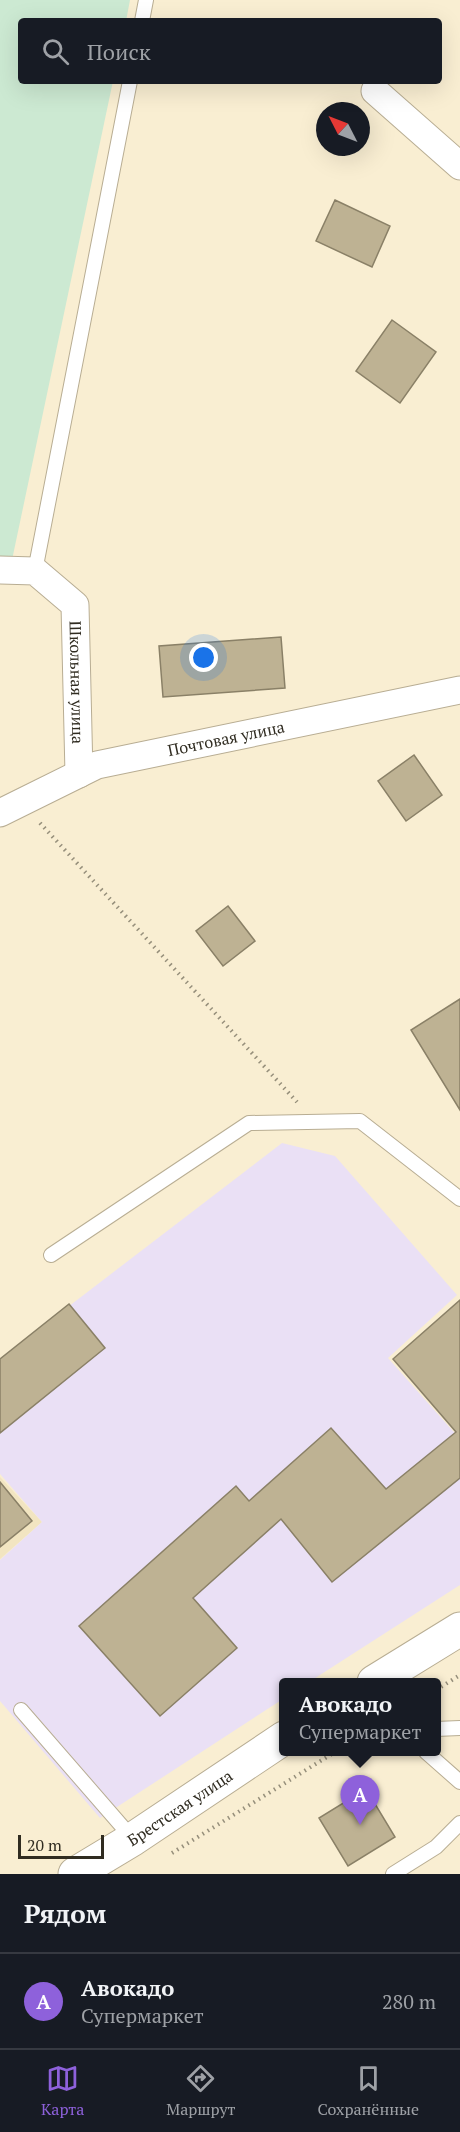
<!DOCTYPE html>
<html lang="ru">
<head>
<meta charset="utf-8">
<style>
	:root { --surface:#171b24; --page:#20242c; --text:#f1f3f6; --muted:#9ea1a6; --line:#363941; --accent:#8e61db }
	body { margin:0; font-family:"PT Serif",serif; background:var(--page); color:var(--text) }
	.compass { position:absolute; left:316px; top:102px; width:54px; height:54px; border-radius:50%; background:var(--surface); box-shadow:0 6px 24px #0002; rotate:312deg }
	.scale { position:absolute; left:18px; bottom:15px; width:86px; box-sizing:border-box; padding-left:6px; border:3px solid #302c21; border-top:0; font-size:16px; line-height:21px; white-space:nowrap; color:#302c21; -webkit-text-stroke:4px #f9eed2; paint-order:stroke }
	.you { position:absolute; left:204px; top:658px; width:21px; height:21px; margin:-15px; border:4px solid #fff; border-radius:50%; background:#1a73e8; box-shadow:0 0 0 9px #1a73e833 }
	.badge { display:grid; place-items:center; width:39px; height:39px; border-radius:50%; background:var(--accent); color:#fff; font-size:20px; font-weight:700 }
	.pin { position:absolute; translate:-50% -50px; filter:drop-shadow(0 2px 3px #0008) }
	.pin::after { content:''; position:absolute; top:32px; width:21px; height:18px; background:inherit; clip-path:polygon(0 0,100% 0,50% 100%) }
	.popup { position:absolute; left:279px; top:1678px; width:162px; height:78px; box-sizing:border-box; display:grid; place-content:center; border-radius:6px; background:var(--surface); filter:drop-shadow(0 2px 4px #0005); font-size:20px; white-space:nowrap; color:var(--muted) }
	.popup b { font-size:22px; color:var(--text) }
	.popup::after { content:''; position:absolute; left:50%; top:100%; margin-left:-12px; border:12px solid transparent; border-top-color:var(--surface) }
	.list { margin:0; padding:0; list-style:none }
	h2 { display:flex; justify-content:space-between; align-items:center; height:78px; margin:0; padding:0 24px; font-size:26px }
	h2 small { font-size:20px; font-weight:400; color:var(--muted) }
	.list li { display:grid; grid-template-columns:39px 1fr auto; gap:18px; align-items:center; box-sizing:border-box; height:96px; padding:0 24px; border-top:2px solid var(--line) }
	.list b { display:block; font-size:22px; white-space:nowrap }
	.list p { margin:0; font-size:20px; white-space:nowrap; color:var(--muted) }
	.list em { font-size:20px; font-style:normal; color:var(--muted) }
	.icon { flex:none; width:33px; height:33px; fill:none; stroke:currentColor; stroke-width:2; stroke-linecap:round; stroke-linejoin:round }
	.map { position:relative; flex:none; width:460px; height:1874px; overflow:hidden }
	.search { position:absolute; background:var(--surface); box-shadow:0 6px 24px #0002; left:18px; right:18px; top:18px; height:66px; display:flex; align-items:center; gap:15px; box-sizing:border-box; padding:0 21px; border-radius:6px; color:var(--muted); font-size:22px }
	.sheet { height:174px; background:var(--surface) }
	nav { display:flex; justify-content:space-around; align-items:center; box-sizing:border-box; height:84px; border-top:2px solid var(--line); background:var(--surface); font-size:16px; color:var(--muted) }
	nav a { display:grid; justify-items:center; gap:3px }
	nav .on { color:var(--accent) }
	.map>svg:first-child { display:block }
	.built { fill:#f2e5c1 }
	.industrial { fill:#eae0f5 }
	.green { fill:#cce9d2 }
	.building { fill:#beb293; stroke:#8a8067; stroke-width:1.5 }
	.lines { fill:none; stroke-linecap:round; stroke-linejoin:round }
	.lane-casing { stroke:#b8ad93; stroke-width:16 }
	.street-casing { stroke:#b8ad93; stroke-width:29 }
	.secondary-casing { stroke:#b8ad93; stroke-width:35 }
	.path { stroke:#968f7b; stroke-width:4; stroke-dasharray:1.5 4.5; stroke-linecap:butt }
	.lane { stroke:#fff; stroke-width:14 }
	.street { stroke:#fff; stroke-width:27 }
	.secondary { stroke:#fff; stroke-width:33 }
	.labels { text-anchor:middle; stroke-width:4.5; stroke-linejoin:round; paint-order:stroke }
	.street-label { font-size:16px; fill:#302c21; stroke:#f9eed2 }
</style>
</head>
<body>
<div class="map">
<svg width="460" height="1874" viewBox="0 0 460 1874">
	<rect width="100%" height="100%" fill="#f9eed2"/>
	<!-- built -->
	<path class="built" d="M 0,1477 L 42,1522 L 0,1559 Z"/>
	<!-- industrial -->
	<path class="industrial" d="M 282,1143 L 335,1156 L 457,1295 L 388,1358 L 460,1439 L 460,1585 L 309,1682 L 284,1682 L 283,1699 L 100,1818 L 0,1701 L 0,1560 L 42,1522 L 0,1474 L 0,1359 Z"/>
	<!-- green -->
	<path class="green" d="M 0,0 L 130,0 L 126,21 L 21,21 L 21,81 L 113,81 L 12,560 L 0,560 Z"/>
	<!-- building -->
	<path class="building" d="M 335,200 L 390,226 L 372,267 L 316,241 Z
		M 392,320 L 436,352 L 400,403 L 356,371 Z
		M 281,637 L 285,688 L 163,697 L 159,646 Z
		M 414,755 L 442,795 L 406,821 L 378,781 Z
		M 228,906 L 255,941 L 223,966 L 196,931 Z
		M 460,999 L 460,1110 L 411,1030 Z
		M 460,1300 L 460,1478 L 332,1582 L 281,1519 L 193,1598 L 237,1648 L 160,1716 L 79,1626 L 236,1486 L 249,1501 L 331,1428 L 386,1489 L 456,1432 L 393,1359 Z
		M 69,1304 L 105,1348 L 0,1433 L 0,1359 Z
		M 0,1482 L 32,1521 L 0,1547 Z
		M 366,1789 L 395,1837 L 348,1866 L 319,1818 Z"/>
	<g class="lines">
		<!-- lane casing -->
		<g class="lane-casing">
			<path id="lane" d="M 142,21 L 146,0
				M 35,571 L 130,81
				M 51,1255 L 249,1123 L 360,1121 L 460,1199
				M 21,1710 L 133,1839
				M 436,1729 L 460,1728
				M 426,1752 L 460,1782
				M 393,1874 L 436,1847 L 460,1823"/>
		</g>
		<!-- street casing -->
		<g class="street-casing">
			<g id="street">
				<path d="M 375,91 L 460,166"/>
				<path id="s1" d="M 0,570 L 35,571 L 75,605 L 79,774"/>
				<path id="s2" d="M 0,813 L 97,765 L 460,690"/>
			</g>
		</g>
		<!-- secondary casing -->
		<g class="secondary-casing">
			<g id="secondary">
				<path d="M 374,1682 L 460,1629"/>
				<path id="s3" d="M 75,1874 L 133,1839 L 284,1738"/>
			</g>
		</g>
		<!-- path -->
		<path class="path" d="M 40,823 L 297,1102
			M 436,1690 L 460,1675
			M 172,1853 L 335,1752"/>
		<!-- lane -->
		<use href="#lane" class="lane"/>
		<!-- street -->
		<use href="#street" class="street"/>
		<!-- secondary -->
		<use href="#secondary" class="secondary"/>
	</g>
	<g class="labels">
		<!-- street labels -->
		<g class="street-label">
			<text dy="6" stroke="none"><textPath href="#s1" startOffset="165">Школьная улица</textPath></text>
			<text dy="6" stroke="none"><textPath href="#s2" startOffset="240">Почтовая улица</textPath></text>
			<text dy="6" stroke="none"><textPath href="#s3" startOffset="124">Брестская улица</textPath></text>
		</g>
	</g>
</svg>
<svg class="compass" viewBox="-18 -18 36 36"><path d="M0-13l5 13h-10z" fill="#e53935"/><path d="M0 13l5-13h-10z" fill="#9ea1a6"/></svg>
<div class="scale">20 m</div>
<div class="you"></div>
<div class="pin badge" style="left:360px;top:1825px">A</div>
<div class="popup"><b>Авокадо</b>Супермаркет</div>
<div class="search"><svg class="icon" aria-label="search" viewBox="0 0 24 24"><circle cx="10" cy="10" r="6"/><path d="M15 15l6 6"/></svg>Поиск</div>
</div>
<section class="sheet">
<h2>Рядом<small></small></h2>
<ul class="list">
<li><span class="badge">A</span><div><b>Авокадо</b><p>Супермаркет</p></div><em>280 m</em></li>
</ul>
</section>
<nav>
<a class="on"><svg class="icon" aria-label="map" viewBox="0 0 24 24"><path d="M3 6l6-2 6 2 6-2v14l-6 2-6-2-6 2zM9 4v14M15 6v14"/></svg>Карта</a>
<a><svg class="icon" aria-label="directions" viewBox="0 0 24 24"><path d="M12 3l9 9-9 9-9-9zM9 14v-3h6M13 9l2 2-2 2"/></svg>Маршрут</a>
<a><svg class="icon" aria-label="saved" viewBox="0 0 24 24"><path d="M7 4h10v16l-5-4-5 4z"/></svg>Сохранённые</a>
</nav>
</body>
</html>
